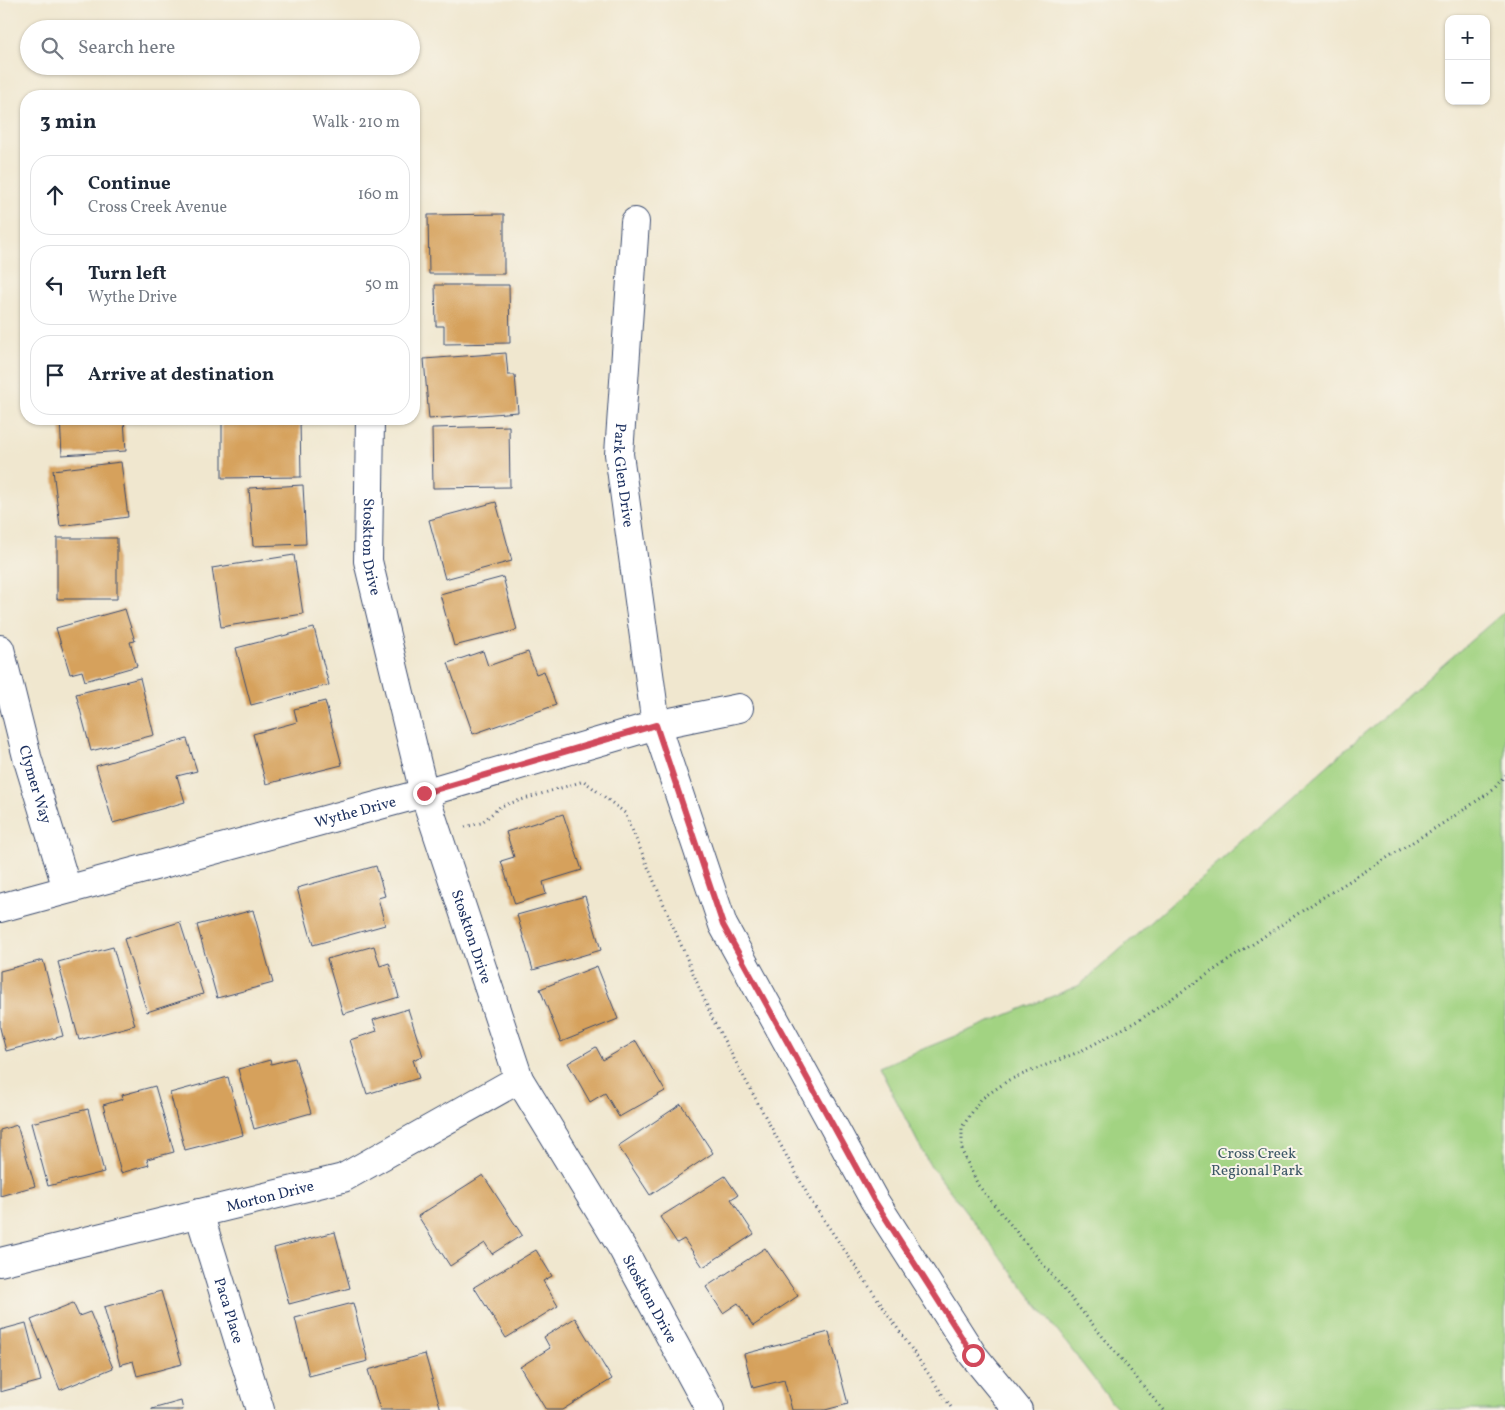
<!DOCTYPE html>
<html lang="en">
<head>
<meta charset="utf-8">
<style>
	:root { --surface:#fff; --page:#f6f6f7; --text:#1f2937; --muted:#747a83; --line:#e0e1e3 }
	body { margin:0; font-family:Vollkorn,serif; background:var(--page); color:var(--text) }
	.controls { position:absolute; right:15px; top:15px; display:grid; overflow:hidden; border-radius:10px; box-shadow:0 1px 4px #0004 }
	.controls button { width:45px; height:45px; display:grid; place-items:center; padding:0; border:0; border-bottom:1px solid var(--line); background:var(--surface); color:var(--text); font:25px sans-serif }
	.stop { position:absolute; width:15px; height:15px; margin:-11px; border:4px solid #d1495b; border-radius:50%; background:#fff }
	.stop.end { background:#d1495b; border-color:#fff; box-shadow:0 1px 5px #0008 }
	.list { margin:0; padding:0; list-style:none }
	h2 { display:flex; justify-content:space-between; align-items:center; height:65px; margin:0; padding:0 20px; font-size:21px }
	h2 small { font-size:16px; font-weight:400; color:var(--muted) }
	.list li { display:grid; grid-template-columns:32px 1fr auto; gap:15px; align-items:center; box-sizing:border-box; height:80px; margin:0 10px 10px; padding:0 10px; border:1px solid var(--line); border-radius:20px }
	.list b { display:block; font-size:19px; white-space:nowrap }
	.list p { margin:0; font-size:16px; white-space:nowrap; color:var(--muted) }
	.list em { font-size:16px; font-style:normal; color:var(--muted) }
	.icon { flex:none; width:28px; height:28px; fill:none; stroke:currentColor; stroke-width:2; stroke-linecap:round; stroke-linejoin:round }
	.map { position:relative; flex:none; width:1505px; height:1410px; overflow:hidden }
	.search { position:absolute; background:var(--surface); box-shadow:0 1px 4px #0004; left:20px; top:20px; width:400px; height:55px; display:flex; align-items:center; gap:12px; box-sizing:border-box; padding:0 18px; border-radius:28px; color:var(--muted); font-size:19px }
	.panel { position:absolute; background:var(--surface); box-shadow:0 1px 4px #0004; left:20px; top:90px; width:400px; height:335px; border-radius:20px }
	.map>svg:first-child { display:block }
	.green { fill:#a2d382; stroke:#5e8170 }
	.building { fill:#d6a15c }
	.lines { fill:none; stroke-linecap:round; stroke-linejoin:round }
	.street-casing { stroke:#3b4b6f; stroke-width:30 }
	.secondary-casing { stroke:#3b4b6f; stroke-width:30 }
	.path { stroke:#3b4b6f; stroke-width:3; stroke-dasharray:1 4; stroke-linecap:butt }
	.street { stroke:#fff; stroke-width:28 }
	.secondary { stroke:#fff; stroke-width:28 }
	.route { stroke:#d1495b; stroke-width:6 }
	.labels { text-anchor:middle; stroke-width:4; stroke-linejoin:round; paint-order:stroke }
	.street-label { font-size:15px; fill:#1b2f5e; stroke:#f7f3e8 }
	.park-label { font-size:15px; fill:#3d5867; stroke:#f7f3e8 }
</style>
</head>
<body>
<div class="map">
<svg width="1505" height="1410" viewBox="0 0 1505 1410">
	<rect width="100%" height="100%" fill="#f7f3e8"/>
	<filter id="ink" filterUnits="userSpaceOnUse"><feTurbulence type="fractalNoise" baseFrequency=".02" numOctaves="2"/><feDisplacementMap in="SourceGraphic" scale="10" xChannelSelector="R" yChannelSelector="G"/><feConvolveMatrix kernelMatrix="1 2 1 2 8 2 1 2 1" color-interpolation-filters="sRGB"/></filter>
	<filter id="wash" filterUnits="userSpaceOnUse"><feTurbulence type="fractalNoise" baseFrequency=".0096" numOctaves="4" result="noise"/><feDisplacementMap in="SourceGraphic" scale="20" xChannelSelector="R" yChannelSelector="G"/><feGaussianBlur stdDeviation="1.12" result="paint"/><feColorMatrix in="noise" values="0 0 0 0 0 0 0 0 0 0 0 0 0 0 0 0 0 1.4 0 .05"/><feComposite in="paint" operator="in"/></filter>
	<g filter="url(#wash)">
		<rect width="100%" height="100%" fill="#f0e7cf"/>
		<!-- green -->
		<path class="green" d="M 1505,611 L 1505,1410 L 1119,1410 L 1113,1404 L 928,1162 L 879,1067 L 1080,985 L 1353,743 Z"/>
		<g id="blocks">
			<!-- building -->
			<path class="building" d="M 504,214 L 504,274 L 429,274 L 428,215 Z
				M 435,285 L 509,285 L 510,343 L 444,344 L 444,326 L 436,326 Z
				M 506,353 L 508,375 L 515,375 L 518,412 L 429,419 L 424,359 Z
				M 60,419 L 124,419 L 126,451 L 62,455 Z
				M 222,419 L 300,419 L 301,477 L 222,478 Z
				M 509,426 L 510,487 L 433,488 L 432,428 Z
				M 121,462 L 128,517 L 60,526 L 53,470 Z
				M 303,485 L 306,544 L 253,546 L 249,488 Z
				M 496,502 L 512,561 L 445,579 L 429,520 Z
				M 57,538 L 117,538 L 117,599 L 57,599 Z
				M 294,555 L 303,614 L 221,627 L 212,568 Z
				M 503,577 L 517,630 L 454,646 L 440,594 Z
				M 125,609 L 135,641 L 130,642 L 137,666 L 85,681 L 82,671 L 70,674 L 56,628 Z
				M 314,628 L 329,685 L 251,705 L 236,648 Z
				M 483,651 L 488,666 L 528,652 L 536,674 L 544,671 L 556,705 L 473,734 L 448,663 Z
				M 140,678 L 154,735 L 91,751 L 76,694 Z
				M 325,701 L 342,765 L 266,784 L 253,734 L 297,722 L 294,709 Z
				M 187,739 L 197,771 L 177,776 L 185,802 L 113,823 L 96,766 Z
				M 563,814 L 582,870 L 543,882 L 546,894 L 515,904 L 501,861 L 514,857 L 506,832 Z
				M 376,866 L 385,896 L 378,898 L 385,925 L 313,945 L 297,888 Z
				M 585,896 L 601,950 L 533,970 L 517,915 Z
				M 253,910 L 273,983 L 217,998 L 197,925 Z
				M 180,922 L 203,994 L 147,1012 L 124,939 Z
				M 374,946 L 380,966 L 389,963 L 399,997 L 343,1014 L 327,959 Z
				M 113,947 L 135,1025 L 79,1040 L 58,962 Z
				M 43,960 L 63,1036 L 6,1051 L 0,1028 L 0,971 Z
				M 597,966 L 618,1019 L 561,1042 L 540,989 Z
				M 408,1009 L 423,1056 L 413,1060 L 419,1078 L 367,1094 L 350,1040 L 377,1031 L 373,1020 Z
				M 636,1041 L 665,1091 L 619,1117 L 605,1093 L 590,1102 L 568,1063 L 596,1047 L 603,1060 Z
				M 295,1058 L 311,1113 L 254,1129 L 238,1069 L 270,1060 L 271,1064 Z
				M 228,1077 L 243,1135 L 185,1150 L 170,1093 Z
				M 155,1086 L 174,1152 L 147,1159 L 149,1165 L 121,1173 L 103,1105 L 123,1099 L 122,1095 Z
				M 681,1104 L 713,1153 L 650,1195 L 618,1146 Z
				M 88,1109 L 104,1172 L 48,1186 L 31,1123 Z
				M 17,1125 L 35,1186 L 0,1196 L 0,1130 Z
				M 483,1175 L 522,1235 L 492,1254 L 485,1243 L 450,1266 L 418,1216 Z
				M 725,1176 L 738,1195 L 731,1199 L 754,1234 L 703,1267 L 684,1239 L 677,1243 L 660,1217 Z
				M 335,1232 L 350,1288 L 289,1304 L 274,1248 Z
				M 765,1248 L 798,1296 L 753,1326 L 738,1303 L 723,1313 L 706,1287 Z
				M 536,1250 L 552,1276 L 543,1281 L 558,1306 L 506,1338 L 474,1287 Z
				M 161,1291 L 182,1364 L 137,1376 L 133,1361 L 120,1365 L 104,1307 Z
				M 73,1303 L 79,1316 L 90,1312 L 113,1368 L 60,1390 L 31,1320 Z
				M 353,1303 L 368,1361 L 309,1376 L 295,1318 Z
				M 575,1318 L 612,1379 L 562,1410 L 546,1410 L 520,1367 L 550,1348 L 544,1337 Z
				M 26,1323 L 41,1381 L 0,1392 L 0,1330 Z
				M 829,1332 L 848,1404 L 825,1410 L 792,1410 L 784,1380 L 753,1388 L 744,1354 Z
				M 425,1354 L 441,1410 L 380,1410 L 368,1370 Z
				M 181,1401 L 183,1410 L 152,1410 L 152,1409 Z"/>
		</g>
	</g>
	<g filter="url(#ink)">
		<use href="#blocks" fill-opacity="0" stroke="#3b4b6f" stroke-width="1"/>
		<g class="lines">
			<!-- street casing -->
			<g class="street-casing">
				<g id="street">
					<path id="s1" d="M 370,419 L 368,561 L 424,793 L 519,1079 L 624,1251 L 710,1410"/>
					<path id="s2" d="M 0,649 L 27,757 L 67,889"/>
					<path id="s3" d="M 0,908 L 424,793 L 656,725 L 739,708"/>
					<path id="s4" d="M 199,1213 L 260,1410"/>
					<path id="s5" d="M 0,1262 L 343,1178 L 519,1079"/>
				</g>
			</g>
			<!-- secondary casing -->
			<g class="secondary-casing">
				<g id="secondary">
					<path id="s6" d="M 635,222 L 619,454 L 656,725 L 723,925 L 874,1200 L 973,1355 L 1018,1410"/>
				</g>
			</g>
			<!-- path -->
			<path class="path" d="M 465,827 L 481,823 L 501,806 L 584,781 L 625,813 L 713,1020 L 811,1201 L 953,1410
				M 1163,1410 L 978,1185 L 962,1151 L 962,1127 L 981,1099 L 1009,1080 L 1081,1051 L 1141,1019 L 1317,901 L 1450,819 L 1493,790 L 1505,775"/>
			<!-- street -->
			<use href="#street" class="street"/>
			<!-- secondary -->
			<use href="#secondary" class="secondary"/>
		</g>
	</g>
	<g class="lines" filter="url(#ink)">
		<!-- route -->
		<path class="route" d="M 424,793 L 656,725 L 723,925 L 874,1200 L 973,1355"/>
	</g>
	<g class="labels">
		<!-- street labels -->
		<g class="street-label">
			<text dy="5" stroke="none"><textPath href="#s6" startOffset="254">Park Glen Drive</textPath></text>
			<text dy="5" stroke="none"><textPath href="#s1" startOffset="128">Stoskton Drive</textPath></text>
			<text dy="5" stroke="none"><textPath href="#s2" startOffset="140">Clymer Way</textPath></text>
			<text dy="5" stroke="none"><textPath href="#s3" startOffset="368">Wythe Drive</textPath></text>
			<text dy="5" stroke="none"><textPath href="#s1" startOffset="532">Stoskton Drive</textPath></text>
			<text dy="5" stroke="none"><textPath href="#s5" startOffset="278">Morton Drive</textPath></text>
			<text dy="5" stroke="none"><textPath href="#s1" startOffset="938">Stoskton Drive</textPath></text>
			<text dy="5" stroke="none"><textPath href="#s4" startOffset="102">Paca Place</textPath></text>
		</g>
		<!-- park labels -->
		<g class="park-label">
			<text x="1257" y="1158">Cross Creek<tspan x="1257" dy="17">Regional Park</tspan></text>
		</g>
	</g>
</svg>
<div class="controls">
<button>+</button>
<button>−</button>
</div>
<div class="stop" style="left:973px;top:1355px"></div>
<div class="stop end" style="left:424px;top:793px"></div>
<div class="search"><svg class="icon" aria-label="search" viewBox="0 0 24 24"><circle cx="10" cy="10" r="6"/><path d="M15 15l6 6"/></svg>Search here</div>
<section class="panel">
<h2>3 min<small>Walk · 210 m</small></h2>
<ul class="list">
<li><svg class="icon" aria-label="ahead" viewBox="0 0 24 24"><path d="M12 20V5M6 11l6-6 6 6"/></svg><div><b>Continue</b><p>Cross Creek Avenue</p></div><em>160 m</em></li>
<li><svg class="icon" aria-label="left" viewBox="0 0 24 24"><path d="M17 20v-9H6M10 6l-5 5 5 5"/></svg><div><b>Turn left</b><p>Wythe Drive</p></div><em>50 m</em></li>
<li><svg class="icon" aria-label="arrive" viewBox="0 0 24 24"><path d="M6 21V4h12l-3 4 3 4H6"/></svg><div><b>Arrive at destination</b></div></li>
</ul>
</section>
</div>
</body>
</html>
